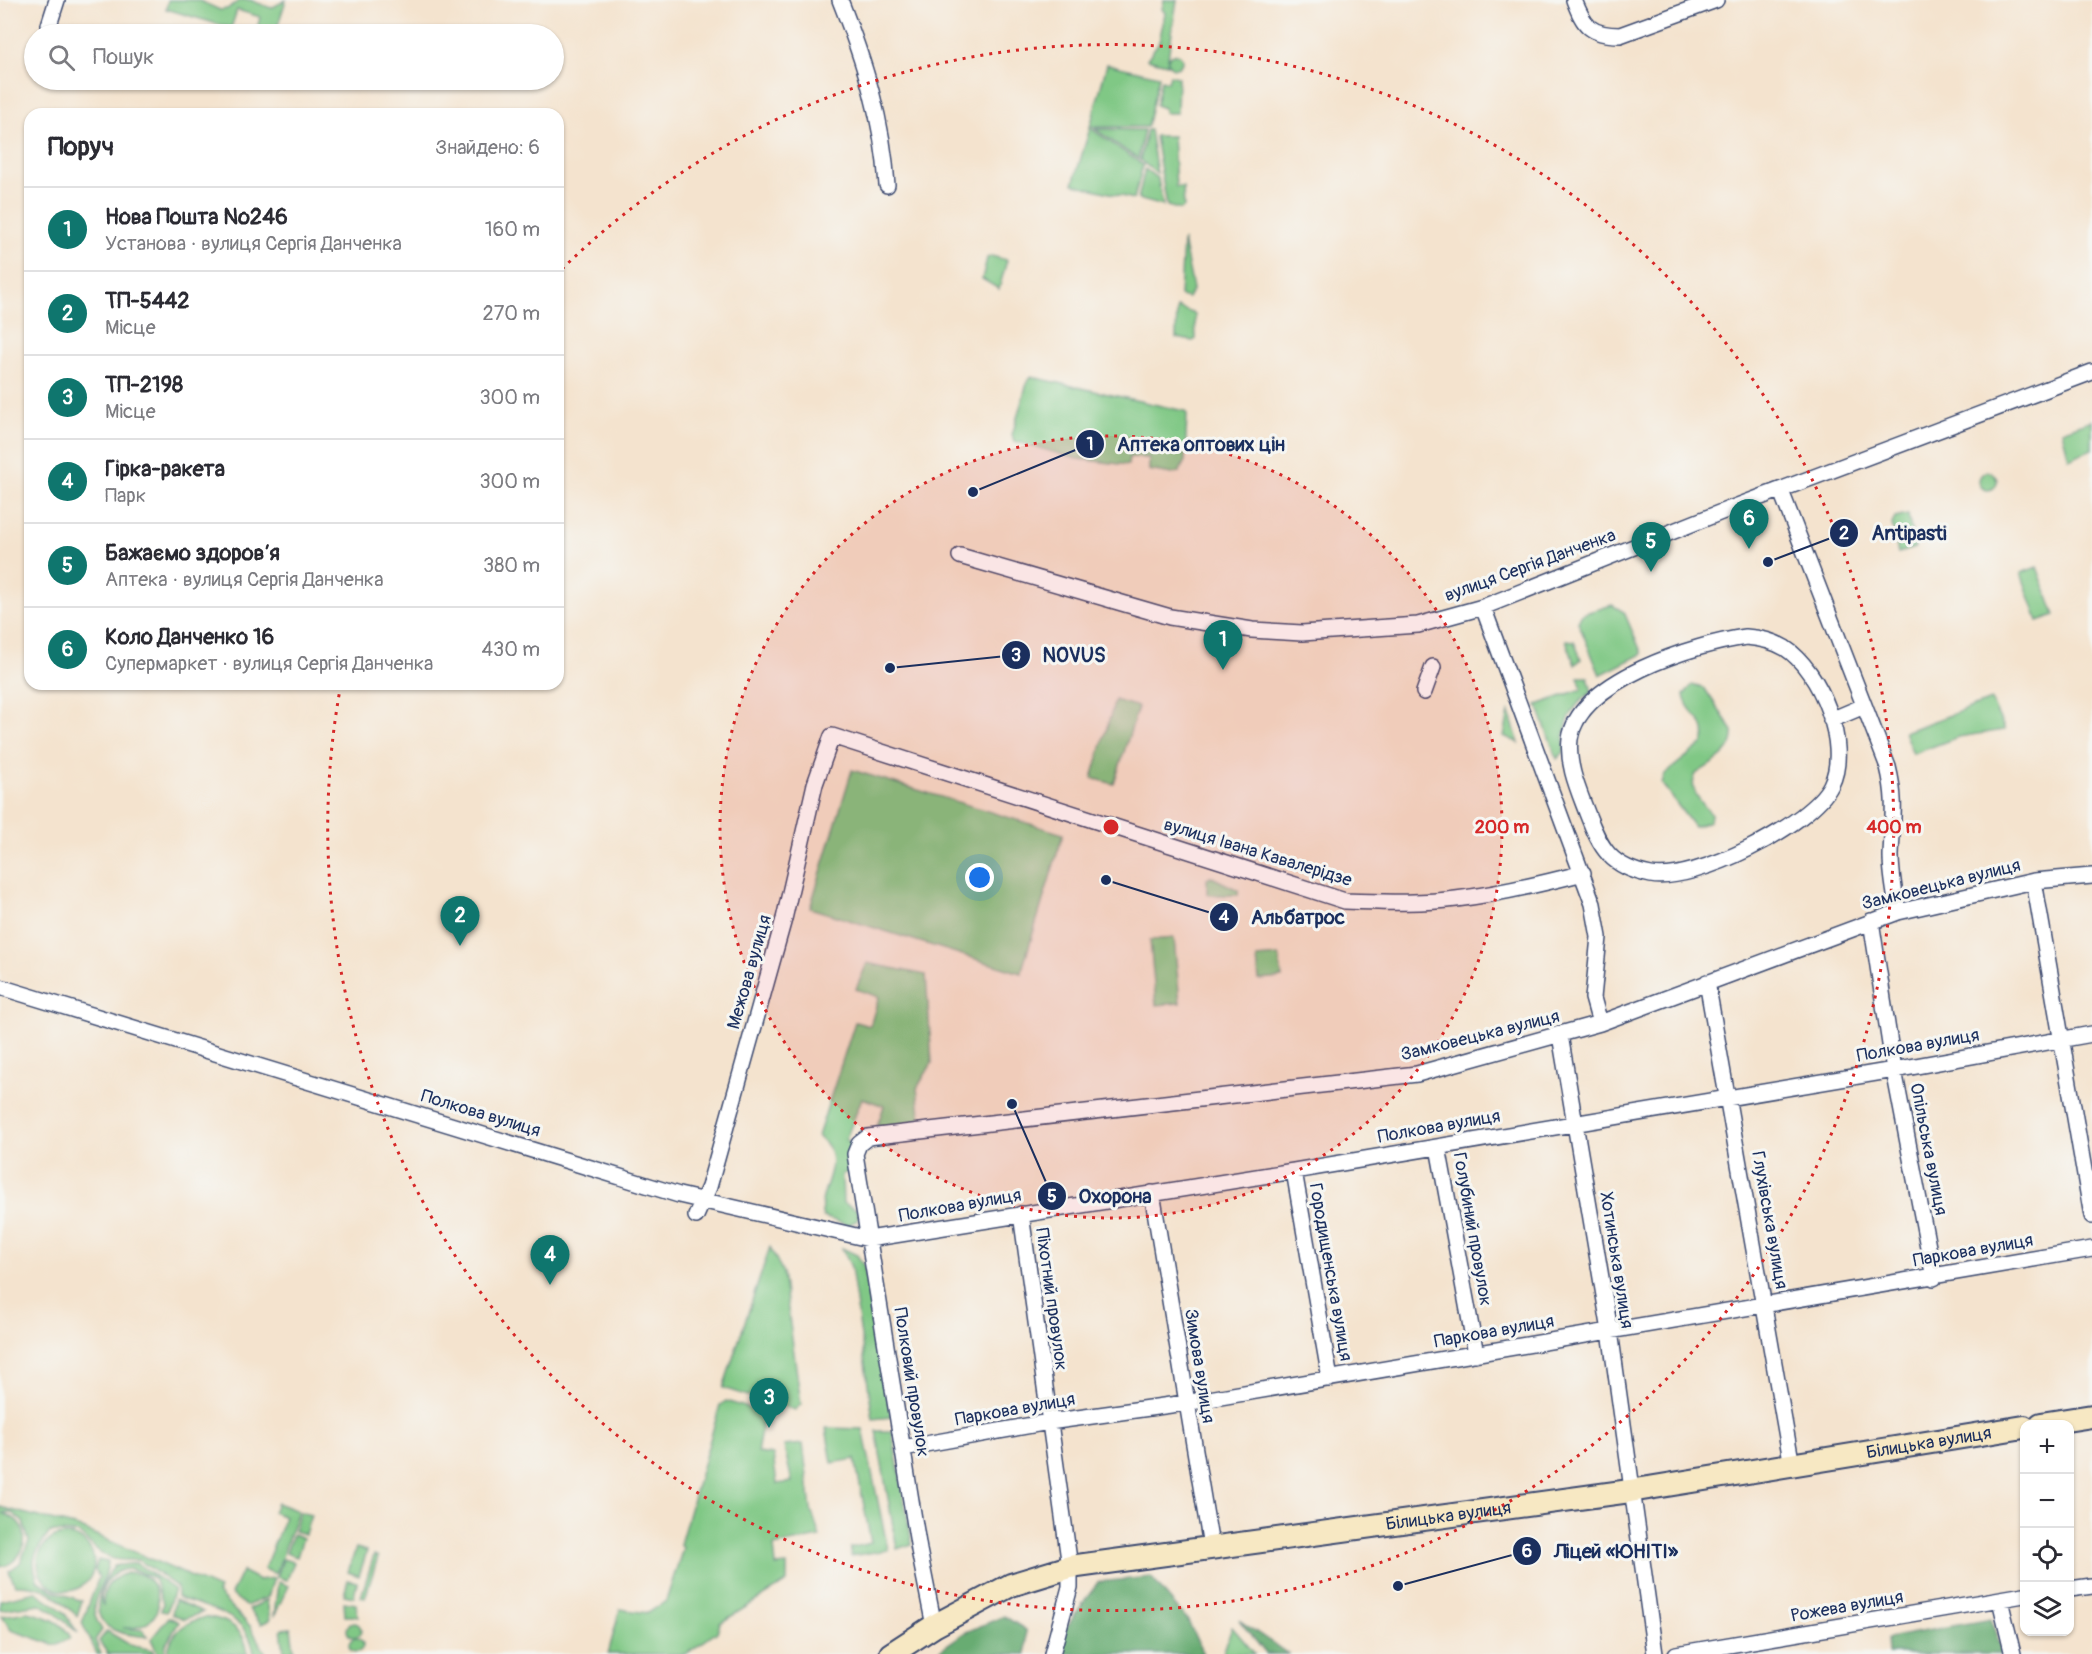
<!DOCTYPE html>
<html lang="uk">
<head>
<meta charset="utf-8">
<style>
	:root { --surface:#fff; --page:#f2f2f3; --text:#2b2b33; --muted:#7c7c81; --line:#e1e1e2; --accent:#0f766e }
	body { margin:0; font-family:Pangolin,sans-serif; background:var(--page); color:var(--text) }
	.controls { position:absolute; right:18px; bottom:18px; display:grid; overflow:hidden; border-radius:12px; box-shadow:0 2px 4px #0004 }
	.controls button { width:54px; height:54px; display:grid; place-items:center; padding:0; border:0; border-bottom:2px solid var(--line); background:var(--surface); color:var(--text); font:30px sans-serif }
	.you { position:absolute; left:980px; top:878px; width:21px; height:21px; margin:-15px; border:4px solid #fff; border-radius:50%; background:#1a73e8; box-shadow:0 0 0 9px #1a73e833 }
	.badge { display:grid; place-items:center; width:39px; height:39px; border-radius:50%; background:var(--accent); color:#fff; font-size:20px; font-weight:700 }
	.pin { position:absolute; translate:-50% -50px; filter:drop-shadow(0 2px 3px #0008) }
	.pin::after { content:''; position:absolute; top:32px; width:21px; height:18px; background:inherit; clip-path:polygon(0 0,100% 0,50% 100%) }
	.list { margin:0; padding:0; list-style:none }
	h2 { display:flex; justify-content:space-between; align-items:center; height:78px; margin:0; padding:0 24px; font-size:26px }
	h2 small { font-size:20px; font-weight:400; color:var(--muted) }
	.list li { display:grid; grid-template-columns:39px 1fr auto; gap:18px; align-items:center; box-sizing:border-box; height:84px; padding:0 24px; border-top:2px solid var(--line) }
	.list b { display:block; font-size:22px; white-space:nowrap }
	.list p { margin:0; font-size:20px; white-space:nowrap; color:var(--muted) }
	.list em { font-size:20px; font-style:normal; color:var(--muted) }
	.icon { flex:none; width:33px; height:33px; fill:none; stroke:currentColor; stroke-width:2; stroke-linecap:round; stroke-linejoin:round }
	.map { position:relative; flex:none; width:2092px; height:1654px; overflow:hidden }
	.search { position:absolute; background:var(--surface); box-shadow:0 2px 4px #0004; left:24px; top:24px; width:540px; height:66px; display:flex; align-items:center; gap:15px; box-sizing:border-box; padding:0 21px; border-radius:33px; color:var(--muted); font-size:22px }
	.panel { position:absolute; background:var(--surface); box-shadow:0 2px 4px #0004; left:24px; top:108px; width:540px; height:582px; border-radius:18px }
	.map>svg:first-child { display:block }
	.green { fill:#80c885; stroke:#4e7c72; stroke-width:1.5 }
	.forest { fill:#68ac72; stroke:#426e68; stroke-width:1.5 }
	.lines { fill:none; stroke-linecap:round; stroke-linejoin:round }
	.street-casing { stroke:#3c4a6f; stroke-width:18 }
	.secondary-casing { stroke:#3c4a6f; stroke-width:26 }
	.street { stroke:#fff; stroke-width:15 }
	.secondary { stroke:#f7e8c3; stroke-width:22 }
	.ring { fill:none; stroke:#d62828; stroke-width:3; stroke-dasharray:3 6 }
	.labels { text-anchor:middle; stroke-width:6; stroke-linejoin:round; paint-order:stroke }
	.street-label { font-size:18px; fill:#1b2f5e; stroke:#f6f6f2 }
	.centre { fill:#d62828; stroke:#f6f6f2; stroke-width:3 }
	.ring-label { font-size:18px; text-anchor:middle; font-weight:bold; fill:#d62828; stroke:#f6f6f2; stroke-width:6; stroke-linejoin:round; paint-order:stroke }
	.leader { fill:none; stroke:#1b2f5e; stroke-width:2 }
	.callout-dot { fill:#1b2f5e; stroke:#f6f6f2; stroke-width:2 }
	.mark-label { font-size:18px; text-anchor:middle; font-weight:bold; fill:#fff }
	.callout-label { font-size:20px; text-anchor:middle; font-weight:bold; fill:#1b2f5e; stroke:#f6f6f2; stroke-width:6; stroke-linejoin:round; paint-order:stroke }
</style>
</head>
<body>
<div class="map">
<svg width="2092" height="1654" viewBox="0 0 2092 1654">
	<rect width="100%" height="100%" fill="#f6f6f2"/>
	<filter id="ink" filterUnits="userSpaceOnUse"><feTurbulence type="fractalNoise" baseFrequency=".0167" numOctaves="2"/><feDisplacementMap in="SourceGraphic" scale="12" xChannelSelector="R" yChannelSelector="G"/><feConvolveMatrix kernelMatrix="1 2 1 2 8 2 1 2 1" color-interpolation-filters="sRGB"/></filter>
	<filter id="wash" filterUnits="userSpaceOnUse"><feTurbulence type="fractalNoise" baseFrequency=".008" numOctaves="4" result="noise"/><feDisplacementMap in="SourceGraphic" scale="24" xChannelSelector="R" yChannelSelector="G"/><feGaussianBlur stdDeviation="1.35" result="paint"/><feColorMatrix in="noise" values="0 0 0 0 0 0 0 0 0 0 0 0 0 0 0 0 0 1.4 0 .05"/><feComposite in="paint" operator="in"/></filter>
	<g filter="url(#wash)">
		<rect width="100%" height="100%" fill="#f4e3ce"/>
		<!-- green -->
		<path class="green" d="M 168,0 L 198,0 L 220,10 L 227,9 L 240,0 L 250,0 L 271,8 L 286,0 L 275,34 L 256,34 L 260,17 L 237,10 L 231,28 L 166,9 Z
			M 1164,0 L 1177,0 L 1167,64 L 1147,59 L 1159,42 L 1165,13 L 1162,9 Z
			M1168 61a7 7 0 1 1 14 0a7 7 0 1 1-14 0Z
			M 1107,64 L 1159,76 L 1147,127 L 1090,127 Z
			M 1170,75 L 1178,77 L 1177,113 L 1164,113 L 1164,108 L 1156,105 L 1161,80 L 1168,82 Z
			M 1090,128 L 1143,165 L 1134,199 L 1073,184 Z
			M 1095,129 L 1144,130 L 1138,159 Z
			M 1147,130 L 1150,130 L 1157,174 L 1140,160 Z
			M 1155,136 L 1173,136 L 1176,187 L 1183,187 L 1184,207 L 1181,210 L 1167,206 Z
			M 1145,169 L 1158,179 L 1163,206 L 1138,199 Z
			M 1183,240 L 1193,289 L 1188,298 L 1180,296 Z
			M 991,256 L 1007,260 L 999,289 L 982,279 L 987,258 Z
			M 1177,307 L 1195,314 L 1196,339 L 1193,341 L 1176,338 Z
			M 1032,377 L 1184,411 L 1187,414 L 1185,461 L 1179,472 L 1172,474 L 1149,470 L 1149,458 L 1129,457 L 1128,465 L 1077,459 L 1014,441 L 1012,435 L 1028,380 Z
			M 2092,420 L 2092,449 L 2069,459 L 2062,431 Z
			M1979 481a9 9 0 1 1 18 0a9 9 0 1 1-18 0Z
			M 1908,515 L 1915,548 L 1898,553 L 1892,524 L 1895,518 Z
			M 2037,567 L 2055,615 L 2038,621 L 2021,573 Z
			M 1612,605 L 1624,612 L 1642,654 L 1600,675 L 1578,622 L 1582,614 Z
			M 1566,640 L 1574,641 L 1581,659 L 1575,665 Z
			M 1578,677 L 1588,677 L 1592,692 C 1570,706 1563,726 1564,752 L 1557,759 L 1537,705 L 1582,689 Z
			M 1692,685 L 1705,689 L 1733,731 C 1735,754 1713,762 1696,774 C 1687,789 1702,803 1711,814 L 1710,821 L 1694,827 L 1662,784 L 1665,774 L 1703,743 C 1711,721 1686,714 1684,695 Z
			M 1115,700 L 1138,707 L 1114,784 L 1092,778 Z
			M 1991,700 L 2005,730 L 1958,737 L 1913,754 L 1904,732 Z
			M 1509,712 L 1519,743 L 1504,736 Z
			M 852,770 L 1063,834 L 1021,973 L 810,908 Z
			M 1210,876 L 1238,890 L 1238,895 L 1210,895 L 1207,893 L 1207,879 Z
			M 1174,938 L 1180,1003 L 1156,1005 L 1150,940 Z
			M 1279,956 L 1282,978 L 1259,980 L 1257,958 Z
			M 867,963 L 926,975 L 932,1063 L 917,1088 L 921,1122 L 876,1129 L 884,1106 L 862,1098 L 846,1139 L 850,1142 L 852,1167 L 850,1172 L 842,1174 L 843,1203 L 858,1210 L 858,1220 L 848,1225 L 823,1217 C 816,1196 838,1172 830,1151 C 828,1146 822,1140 818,1136 L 855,1022 L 870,1026 L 879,997 L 856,989 Z
			M 770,1247 L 783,1273 L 801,1404 L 795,1410 L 779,1405 L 776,1397 L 778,1389 L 762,1385 L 759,1393 L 751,1397 L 723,1388 Z
			M 842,1248 L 857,1255 L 864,1266 L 891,1417 L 873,1419 L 851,1267 Z
			M 726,1401 L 764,1413 L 757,1453 L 773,1455 L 777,1484 L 792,1482 L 784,1446 L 803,1444 L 811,1509 L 820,1537 L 774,1546 L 776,1566 L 787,1565 L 787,1582 L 720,1623 L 717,1632 L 686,1654 L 608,1654 L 620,1609 L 648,1613 L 666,1601 L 683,1548 L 680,1544 L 720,1405 Z
			M 826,1428 L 863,1429 L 888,1550 L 851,1556 L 850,1548 L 871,1543 L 855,1459 L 832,1463 Z
			M 876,1431 L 892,1431 L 912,1544 L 897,1549 Z
			M 277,1503 L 298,1511 L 276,1574 L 264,1569 L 285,1517 L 273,1512 Z
			M 0,1507 L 78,1527 L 219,1589 L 217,1593 L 250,1626 L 266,1654 L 254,1654 C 249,1613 210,1610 177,1597 L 177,1587 L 139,1560 C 101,1562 105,1555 78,1533 L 50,1532 C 36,1552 29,1557 38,1581 L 54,1591 L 82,1601 L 77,1616 C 56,1595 46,1584 15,1585 L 9,1571 L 20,1563 L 29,1541 L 23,1522 L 11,1512 L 3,1513 C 8,1515 15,1518 19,1523 C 32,1540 20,1564 0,1567 Z
			M 300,1512 L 311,1515 L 305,1534 L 294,1531 Z
			M 293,1534 L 303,1538 L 297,1557 L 286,1553 Z
			M38 1563a28 28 0 1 1 56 0a28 28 0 1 1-56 0Z
			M 356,1548 L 367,1551 L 359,1576 L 348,1572 Z
			M 374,1555 L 378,1557 L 365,1598 L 361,1597 Z
			M 283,1559 L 294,1562 L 287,1580 L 277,1577 Z
			M 98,1560 L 108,1562 C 106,1590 82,1600 102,1630 L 95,1640 L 101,1654 L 97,1654 L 82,1623 L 99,1577 L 95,1570 Z
			M 136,1563 L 174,1589 L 167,1612 L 161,1611 L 163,1603 L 154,1578 C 147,1576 138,1570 130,1569 C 113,1567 95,1591 103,1606 C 103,1595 105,1585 116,1578 C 156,1551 183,1632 123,1628 L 143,1630 L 147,1637 C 137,1635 124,1635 114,1630 C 86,1618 101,1584 114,1566 Z
			M 242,1571 L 259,1580 L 274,1578 L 268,1597 L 246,1606 L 231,1594 Z
			M 348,1580 L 357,1582 L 354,1597 L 344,1595 Z
			M 278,1582 L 288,1586 L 274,1617 Z
			M 36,1592 L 63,1611 L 78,1633 L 54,1612 L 40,1604 L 0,1610 L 0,1600 Z
			M 175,1600 L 203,1612 L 185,1619 L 172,1614 Z
			M 267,1600 L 270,1620 L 261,1624 L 249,1609 Z
			M 344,1602 L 356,1604 L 358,1616 L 345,1616 Z
			M 27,1612 C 45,1616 62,1620 71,1638 L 55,1645 L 11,1630 L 2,1616 Z
			M 169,1617 L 179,1622 L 166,1644 L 165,1654 L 158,1654 L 151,1639 Z
			M 206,1617 C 229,1619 245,1630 248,1654 L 168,1654 C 169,1632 187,1621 206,1617 Z
			M347 1630a7 7 0 1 1 14 0a7 7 0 1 1-14 0Z
			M 1232,1627 L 1255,1654 L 1223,1654 Z
			M 291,1628 L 294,1651 L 284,1652 L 281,1629 Z
			M 107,1631 L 130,1645 L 152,1650 L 154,1654 L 108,1654 L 99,1641 Z
			M349 1645a7 7 0 1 1 14 0a7 7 0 1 1-14 0Z"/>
		<!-- forest -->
		<path class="forest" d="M 1151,1577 L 1188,1621 L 1203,1654 L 1061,1654 L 1065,1629 L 1098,1582 Z
			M 1004,1616 L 1026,1630 L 1026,1654 L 934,1654 L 964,1633 Z
			M 1990,1619 L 2004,1654 L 1888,1654 L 1887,1638 Z
			M 1239,1620 L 1288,1654 L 1266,1654 Z"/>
	</g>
	<g filter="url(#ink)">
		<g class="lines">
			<!-- street casing -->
			<g class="street-casing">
				<path id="street" d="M 840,0 C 864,61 883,120 887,185
					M 1574,0 C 1584,26 1590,35 1620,35 L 1716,0
					M 49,25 L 57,0
					M 1781,491 L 1888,767 C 1897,803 1892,821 1891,856 C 1891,875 1895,894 1898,912
					M 960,556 L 1170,617 L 1252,630 L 1302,633 L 1418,625 L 1483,607 L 1724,511 L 2092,372
					M 1483,607 L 1593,904 L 1599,937 L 1593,998 L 1600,1023
					M 1746,637 C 1760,638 1773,641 1785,648 C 1820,670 1851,746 1831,785 C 1811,825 1695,883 1651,875 C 1610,867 1601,849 1587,813 C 1578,789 1567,765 1570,739 C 1579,680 1695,644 1746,637 Z
					M 1424,692 L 1433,667
					M 1831,720 L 1864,706
					M 2034,881 L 2092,1216
					M 1871,921 L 1894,1070 L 1934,1278
					M 1707,982 L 1792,1466
					M 0,987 L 679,1195 L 869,1239 L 1294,1171 L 1894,1070 L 2092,1034
					M 1560,1035 L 1610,1331 L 1655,1654
					M 1438,1147 L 1476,1354
					M 1294,1171 L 1330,1379
					M 1152,1193 L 1211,1546
					M 1021,1214 L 1070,1567 L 1070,1587 L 1052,1654
					M 696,1216 L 709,1187 L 784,919 L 815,784 L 832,736 L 1345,901 C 1382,902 1419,904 1456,899 C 1499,894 1541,884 1583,873
					M 903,1448 L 1049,1422 L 1185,1403 L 2092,1249
					M 2070,1589 L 2092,1586
					M 2000,1600 L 2013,1654
					M 934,1626 L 919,1550 L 855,1154 L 859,1144 L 868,1137 L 1417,1074 L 1600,1023 L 1898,912 L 2034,881 L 2092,876
					M 1676,1654 L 2024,1595"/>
			</g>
			<!-- secondary casing -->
			<g class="secondary-casing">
				<g id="secondary">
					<path d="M 2041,1424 L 2092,1416"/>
					<path id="s1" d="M 891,1654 L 934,1626 L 1011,1585 L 1070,1567 L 1630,1491 L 2024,1427"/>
				</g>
			</g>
			<!-- street -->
			<use href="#street" class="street"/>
			<!-- secondary -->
			<use href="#secondary" class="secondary"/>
		</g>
	</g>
	<!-- distance rings -->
	<circle cx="1111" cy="827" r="391" fill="#d62828" fill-opacity=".12"/>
	<g class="ring">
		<circle cx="1111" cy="827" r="391"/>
		<path d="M562 269A783 783 0 1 1 341 684"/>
	</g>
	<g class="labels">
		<!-- street labels -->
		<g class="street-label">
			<text transform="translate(1530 565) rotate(-20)" y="6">вулиця Сергія Данченка</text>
			<text transform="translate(1258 852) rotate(17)" y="6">вулиця Івана Кавалерідзе</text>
			<text transform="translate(1941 884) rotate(-14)" y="6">Замковецька вулиця</text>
			<text transform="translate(749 972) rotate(-74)" y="6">Межова вулиця</text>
			<text transform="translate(1480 1035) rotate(-14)" y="6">Замковецька вулиця</text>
			<text transform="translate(1918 1045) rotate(-10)" y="6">Полкова вулиця</text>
			<text transform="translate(481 1113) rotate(17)" y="6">Полкова вулиця</text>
			<text transform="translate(1439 1126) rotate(-10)" y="6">Полкова вулиця</text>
			<text transform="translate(1929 1149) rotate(79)" y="6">Опільська вулиця</text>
			<text transform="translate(960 1205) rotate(-10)" y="6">Полкова вулиця</text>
			<text transform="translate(1770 1220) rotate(80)" y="6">Глухівська вулиця</text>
			<text transform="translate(1473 1229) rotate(80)" y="6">Голубиний провулок</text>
			<text transform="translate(1973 1250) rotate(-10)" y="6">Паркова вулиця</text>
			<text transform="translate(1617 1260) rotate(81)" y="6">Хотинська вулиця</text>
			<text transform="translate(1331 1272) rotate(80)" y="6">Городищенська вулиця</text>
			<text transform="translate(1052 1299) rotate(82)" y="6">Піхотний провулок</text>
			<text transform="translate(1494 1331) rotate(-10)" y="6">Паркова вулиця</text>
			<text transform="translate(1200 1366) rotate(81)" y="6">Зимова вулиця</text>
			<text transform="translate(912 1382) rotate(81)" y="6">Полковий провулок</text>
			<text transform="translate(1015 1409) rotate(-10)" y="6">Паркова вулиця</text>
			<text dy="6" stroke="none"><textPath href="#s1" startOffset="1068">Білицька вулиця</textPath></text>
			<text dy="6" stroke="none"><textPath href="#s1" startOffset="582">Білицька вулиця</textPath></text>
			<text transform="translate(1847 1606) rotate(-10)" y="6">Рожева вулиця</text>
		</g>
	</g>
	<circle cx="1111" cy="827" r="9" class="centre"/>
	<g class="ring-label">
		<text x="1502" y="833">200 m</text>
		<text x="1894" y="833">400 m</text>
	</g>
	<!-- callouts -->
	<path class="leader" d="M973 492L1090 444M1768 562L1844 533M890 668L1016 655M1106 880L1224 917M1012 1104L1052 1196M1398 1586L1527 1551"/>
	<g class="callout-dot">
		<circle cx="973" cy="492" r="6"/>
		<circle cx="1768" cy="562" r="6"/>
		<circle cx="890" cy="668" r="6"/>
		<circle cx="1106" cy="880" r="6"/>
		<circle cx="1012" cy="1104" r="6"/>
		<circle cx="1398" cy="1586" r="6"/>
		<circle cx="1090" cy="444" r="15"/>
		<circle cx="1844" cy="533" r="15"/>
		<circle cx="1016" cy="655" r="15"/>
		<circle cx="1224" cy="917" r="15"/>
		<circle cx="1052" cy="1196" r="15"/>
		<circle cx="1527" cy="1551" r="15"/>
	</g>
	<g class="mark-label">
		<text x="1090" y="450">1</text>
		<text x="1844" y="539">2</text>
		<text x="1016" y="661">3</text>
		<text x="1224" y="923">4</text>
		<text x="1052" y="1202">5</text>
		<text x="1527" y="1557">6</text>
	</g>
	<g class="callout-label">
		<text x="1201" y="451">Аптека оптових цін</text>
		<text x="1909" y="540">Antipasti</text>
		<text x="1074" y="662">NOVUS</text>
		<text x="1298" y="924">Альбатрос</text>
		<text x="1115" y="1203">Охорона</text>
		<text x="1616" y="1558">Ліцей «ЮНІТІ»</text>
	</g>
</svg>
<div class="controls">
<button>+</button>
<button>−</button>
<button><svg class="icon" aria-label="locate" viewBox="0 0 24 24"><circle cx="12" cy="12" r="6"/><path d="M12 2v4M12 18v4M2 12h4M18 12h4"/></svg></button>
<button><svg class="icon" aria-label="layers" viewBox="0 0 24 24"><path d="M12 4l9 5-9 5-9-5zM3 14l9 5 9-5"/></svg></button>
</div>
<div class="you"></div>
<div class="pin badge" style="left:1223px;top:670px">1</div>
<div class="pin badge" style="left:460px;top:946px">2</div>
<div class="pin badge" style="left:769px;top:1428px">3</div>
<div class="pin badge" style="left:550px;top:1285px">4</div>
<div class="pin badge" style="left:1651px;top:572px">5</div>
<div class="pin badge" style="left:1749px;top:549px">6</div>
<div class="search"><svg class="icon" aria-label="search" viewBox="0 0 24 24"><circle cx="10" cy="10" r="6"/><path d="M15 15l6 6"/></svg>Пошук</div>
<section class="panel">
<h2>Поруч<small>Знайдено: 6</small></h2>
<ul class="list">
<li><span class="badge">1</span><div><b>Нова Пошта №246</b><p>Установа · вулиця Сергія Данченка</p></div><em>160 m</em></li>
<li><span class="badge">2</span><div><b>ТП-5442</b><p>Місце</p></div><em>270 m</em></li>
<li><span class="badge">3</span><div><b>ТП-2198</b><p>Місце</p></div><em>300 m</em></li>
<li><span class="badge">4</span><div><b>Гірка-ракета</b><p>Парк</p></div><em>300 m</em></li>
<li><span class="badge">5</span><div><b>Бажаємо здоровʼя</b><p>Аптека · вулиця Сергія Данченка</p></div><em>380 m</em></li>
<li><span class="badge">6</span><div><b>Коло Данченко 16</b><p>Супермаркет · вулиця Сергія Данченка</p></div><em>430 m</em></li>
</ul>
</section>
</div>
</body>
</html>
